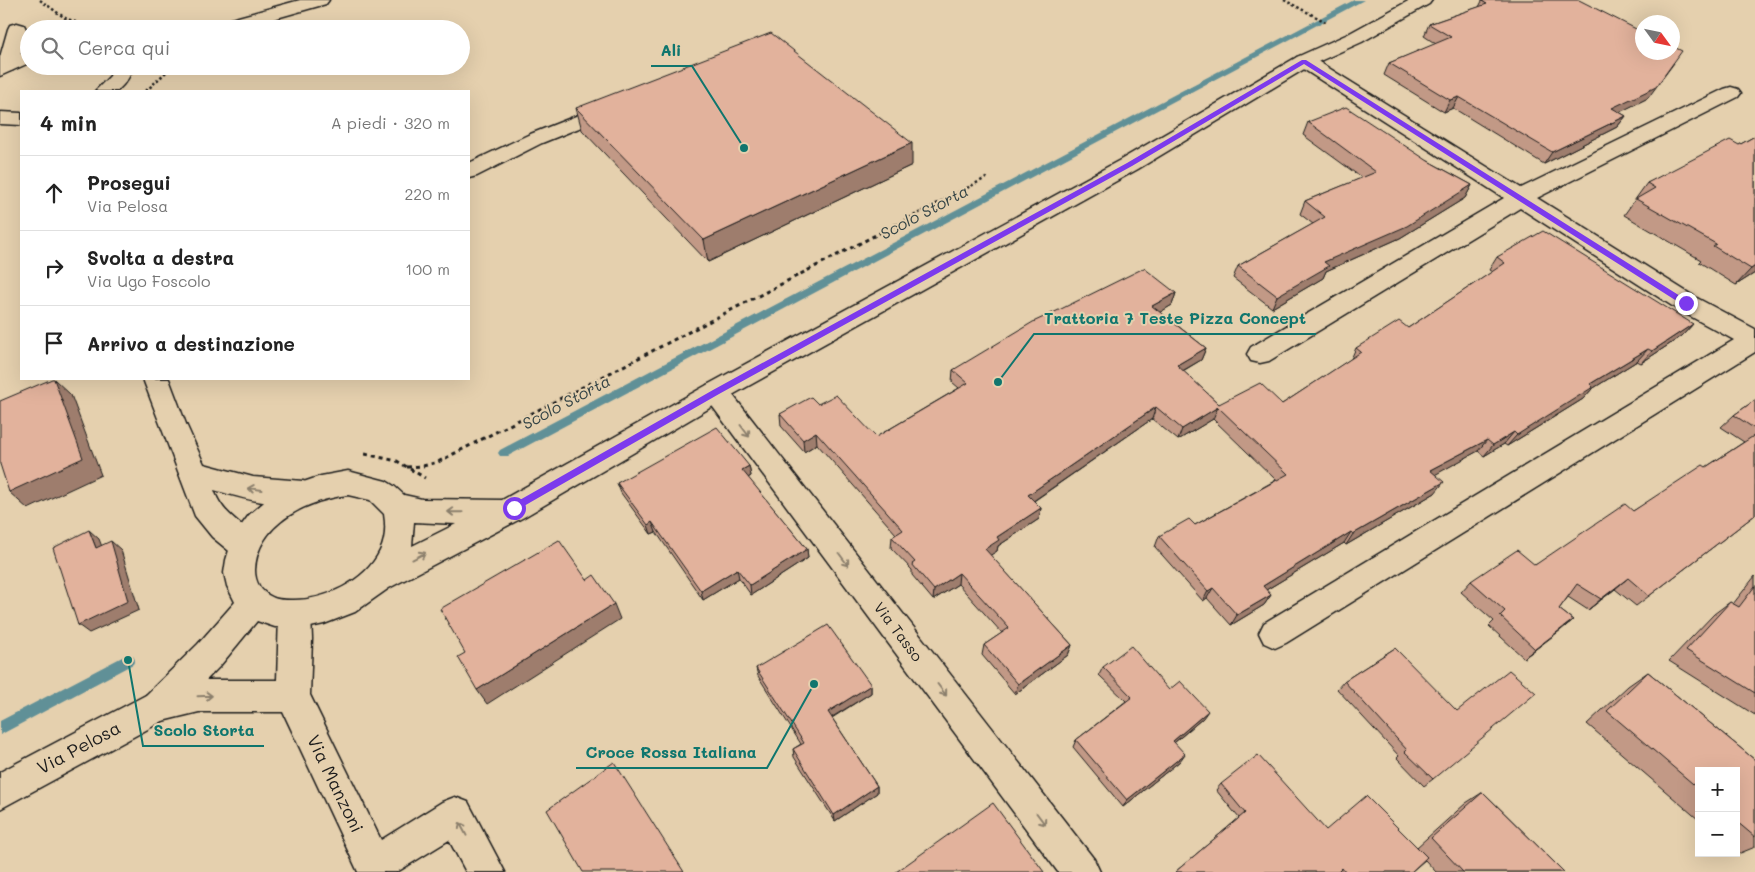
<!DOCTYPE html>
<html lang="it">
<head>
<meta charset="utf-8">
<style>
	:root { --surface:#fff; --page:#f2f2f2; --text:#222; --muted:#767676; --line:#e0e0e0 }
	body { margin:0; font-family:Mali,sans-serif; background:var(--page); color:var(--text) }
	.controls { position:absolute; right:15px; bottom:15px; display:grid; overflow:hidden; border-radius:0px; box-shadow:0 5px 20px #0002 }
	.controls button { width:45px; height:45px; display:grid; place-items:center; padding:0; border:0; border-bottom:1px solid var(--line); background:var(--surface); color:var(--text); font:25px sans-serif }
	.compass { position:absolute; left:1635px; top:15px; width:45px; height:45px; border-radius:50%; background:var(--surface); box-shadow:0 5px 20px #0002; rotate:123deg }
	.stop { position:absolute; width:15px; height:15px; margin:-11px; border:4px solid #7c3aed; border-radius:50%; background:#fff }
	.stop.end { background:#7c3aed; border-color:#fff; box-shadow:0 1px 5px #0008 }
	.list { margin:0; padding:0; list-style:none }
	h2 { display:flex; justify-content:space-between; align-items:center; height:65px; margin:0; padding:0 20px; font-size:21px }
	h2 small { font-size:16px; font-weight:400; color:var(--muted) }
	.list li { display:grid; grid-template-columns:32px 1fr auto; gap:15px; align-items:center; box-sizing:border-box; height:75px; padding:0 20px; border-top:1px solid var(--line) }
	.list b { display:block; font-size:19px; white-space:nowrap }
	.list p { margin:0; font-size:16px; white-space:nowrap; color:var(--muted) }
	.list em { font-size:16px; font-style:normal; color:var(--muted) }
	.icon { flex:none; width:28px; height:28px; fill:none; stroke:currentColor; stroke-width:2; stroke-linecap:round; stroke-linejoin:round }
	.map { position:relative; flex:none; width:1755px; height:872px; overflow:hidden }
	.search { position:absolute; background:var(--surface); box-shadow:0 5px 20px #0002; left:20px; top:20px; width:450px; height:55px; display:flex; align-items:center; gap:12px; box-sizing:border-box; padding:0 18px; border-radius:28px; color:var(--muted); font-size:19px }
	.panel { position:absolute; background:var(--surface); box-shadow:0 5px 20px #0002; left:20px; top:90px; width:450px; height:290px; border-radius:0px }
	.map>svg:first-child { display:block }
	.lines { fill:none; stroke-linecap:round; stroke-linejoin:round }
	.stream { fill:#609097; fill-rule:evenodd }
	.minor-casing { stroke:#1c1c1c; stroke-width:3 }
	.major-casing { stroke:#1c1c1c; stroke-width:3 }
	.path-far1 { stroke:#1c1c1c; stroke-width:2.5; stroke-dasharray:2.5 2.5; stroke-linecap:butt }
	.path { stroke:#1c1c1c; stroke-width:3; stroke-dasharray:4 4; stroke-linecap:butt }
	.minor { fill:#e5d0ae; fill-rule:evenodd }
	.major { fill:#e5d0ae; fill-rule:evenodd }
	.wall { fill:#c29986; stroke:#1c1c1c }
	.shaded-wall { fill:#9e7d6d; stroke:#1c1c1c }
	.building { fill:#e2b29c; stroke:#1c1c1c }
	.oneway { stroke:#8b7f6c }
	.route { fill:#7c3aed }
	.labels { text-anchor:middle; stroke-width:4; stroke-linejoin:round; paint-order:stroke }
	.street-label { font-size:15px; fill:#1c1c1c; stroke:#e5d0ae }
	.water-label { font-size:16px; font-style:italic; fill:#334345; stroke:#e5d0ae }
	.near-street-label { font-size:18px; fill:#1c1c1c; stroke:#e5d0ae }
	.leader { fill:none; stroke:#0f766e; stroke-width:2 }
	.callout-dot { fill:#0f766e; stroke:#e5d0ae; stroke-width:2 }
	.callout-label { font-size:16px; text-anchor:middle; font-weight:bold; fill:#0f766e; stroke:#e5d0ae; stroke-width:4; stroke-linejoin:round; paint-order:stroke }
</style>
</head>
<body>
<div class="map">
<svg width="1755" height="872" viewBox="0 0 1755 872">
	<rect width="100%" height="100%" fill="#e5d0ae"/>
	<filter id="ink" filterUnits="userSpaceOnUse"><feTurbulence type="fractalNoise" baseFrequency=".02" numOctaves="2"/><feDisplacementMap in="SourceGraphic" scale="10" xChannelSelector="R" yChannelSelector="G"/><feConvolveMatrix kernelMatrix="1 2 1 2 8 2 1 2 1" color-interpolation-filters="sRGB"/></filter>
	<g filter="url(#ink)">
		<g class="lines">
			<!-- stream -->
			<path class="stream" d="M 1354,0 L 1364,0 L 508,456 L 500,456 L 498,453 L 500,450 Z
				M 128,654 L 133,656 L 135,660 L 133,664 L 0,735 L 0,721 Z"/>
			<!-- minor casing -->
			<g class="minor-casing">
				<path id="minor" d="M 17,23 L 24,25 L 26,29 L 23,48 L 13,70 L 6,72 L 0,70 L 0,57 L 8,29 L 10,25 Z
					M 1304,55 L 1311,57 L 1521,188 L 1724,89 L 1731,87 L 1738,89 L 1741,93 L 1738,97 L 1537,198 L 1695,297 L 1755,329 L 1755,352 L 1286,643 L 1275,648 L 1264,643 L 1259,633 L 1264,623 L 1734,340 L 1677,309 L 1520,208 L 1269,361 L 1260,363 L 1251,361 L 1247,354 L 1251,347 L 1504,198 L 1297,65 L 1294,61 L 1297,57 Z
					M 614,101 L 621,103 L 624,107 L 621,111 L 542,143 L 477,176 L 469,178 L 469,163 L 528,135 Z
					M 143,379 L 169,379 L 186,424 L 204,464 L 253,477 L 303,481 L 313,485 L 317,493 L 313,501 C 285,511 242,498 214,490 C 224,520 249,523 260,546 L 256,555 L 245,559 L 234,555 L 212,537 L 195,516 Z
					M 716,382 L 725,385 L 1094,859 L 1100,872 L 1058,872 L 707,399 L 703,392 L 707,385 Z
					M 295,601 L 306,605 L 311,615 L 312,639 L 310,695 L 381,840 L 442,802 L 455,797 L 468,802 L 505,872 L 466,872 L 449,840 L 397,872 L 358,872 L 283,712 L 199,712 L 158,722 L 146,717 L 141,706 L 146,695 L 199,680 L 277,680 L 279,615 L 284,605 Z"/>
			</g>
			<!-- major casing -->
			<g class="major-casing">
				<path id="major" d="M 300,0 L 329,0 L 326,4 L 238,29 L 207,29 L 209,25 Z
					M 1410,0 L 1432,0 L 1429,4 L 1362,42 L 1311,65 L 1138,169 L 725,399 L 524,517 L 389,588 L 355,612 L 324,624 L 306,628 L 275,627 L 257,621 L 220,666 L 170,717 L 0,809 L 0,772 L 146,695 L 198,644 L 235,602 L 227,586 L 224,573 L 226,560 L 230,547 L 241,526 L 249,515 L 270,497 L 286,488 L 321,476 L 348,471 L 386,481 L 394,486 L 404,495 L 422,499 L 502,500 L 707,385 L 1122,159 L 1297,57 L 1348,34 ZM 348,495 L 370,500 L 384,514 C 386,526 386,539 380,551 C 365,582 324,601 291,600 C 285,600 277,600 272,597 C 261,592 255,582 255,570 C 257,523 308,500 348,495 ZM 414,522 L 456,524 L 412,546 Z
					M 29,50 L 29,63 L 0,76 L 0,63 Z
					M 113,66 L 133,66 C 131,76 125,84 117,91 L 95,91 L 110,76 Z
					M 0,112 L 21,113 L 21,125 L 0,124 Z"/>
			</g>
			<!-- path-far1 -->
			<path class="path-far1" d="M 40,0 L 65,18 L 93,29
				M 1284,0 L 1326,22
				M 166,29 L 190,22
				M 146,91 L 165,73 L 176,66
				M 896,225 L 988,177"/>
			<!-- path -->
			<path class="path" d="M 365,454 L 397,461 L 425,478
				M 407,467 L 423,466 L 438,462 L 899,223"/>
			<!-- minor -->
			<use href="#minor" class="minor"/>
			<!-- major -->
			<use href="#major" class="major"/>
		</g>
		<!-- wall -->
		<path class="wall" d="M 1482,1 L 1648,98 L 1619,112 L 1626,116 L 1617,127 L 1544,164 L 1453,108 L 1444,112 L 1384,75 L 1389,63 L 1436,44 L 1424,36 L 1429,24 L 1479,7 Z
			M 576,108 L 912,165 L 708,262 L 582,130 Z
			M 1308,122 L 1428,161 L 1472,185 L 1465,198 L 1400,238 L 1326,271 L 1323,278 L 1272,308 L 1233,278 L 1238,266 L 1313,224 L 1300,214 L 1305,201 L 1362,178 L 1303,135 Z
			M 1755,136 L 1755,273 L 1736,285 L 1699,262 L 1701,260 L 1624,215 L 1647,183 L 1739,145 Z
			M 1497,257 L 1693,324 L 1682,336 L 1641,363 L 1637,361 L 1592,389 L 1583,399 L 1507,446 L 1504,444 L 1484,456 L 1478,451 L 1435,474 L 1435,493 L 1346,545 L 1344,543 L 1266,590 L 1271,595 L 1264,605 L 1231,625 L 1207,598 L 1203,601 L 1155,547 L 1159,536 L 1195,525 L 1276,480 L 1213,419 L 1178,440 L 1152,419 L 1034,501 L 1041,508 L 1039,519 L 998,546 L 997,551 L 990,555 L 1072,645 L 1068,655 L 1015,694 L 982,655 L 984,645 L 1002,633 L 958,584 L 933,600 L 912,575 L 912,570 L 891,548 L 892,537 L 896,534 L 817,444 L 804,452 L 781,426 L 780,414 L 818,404 L 876,437 L 959,388 L 952,382 L 953,370 L 1176,293 L 1172,305 L 1160,312 L 1206,348 L 1201,360 L 1183,371 L 1219,404 L 1282,404 L 1351,359 L 1356,348 L 1408,328 L 1492,272 L 1489,270 Z
			M 1755,400 L 1755,515 L 1636,606 L 1615,589 L 1588,610 L 1568,597 L 1559,609 L 1573,620 L 1524,658 L 1489,626 L 1494,621 L 1461,592 L 1471,581 L 1535,565 L 1633,511 L 1706,467 L 1744,442 L 1721,427 L 1734,415 Z
			M 749,466 L 751,476 L 748,478 L 807,549 L 808,558 L 751,595 L 739,578 L 703,600 L 656,532 L 651,534 L 621,493 L 617,483 Z
			M 1755,576 L 1755,715 L 1669,661 L 1714,614 L 1730,602 L 1733,604 Z
			M 1395,648 L 1433,779 L 1424,786 L 1397,758 L 1399,756 L 1337,689 L 1344,681 Z
			M 1103,667 L 1169,690 L 1203,718 L 1174,743 L 1180,761 L 1123,807 L 1073,747 L 1076,740 L 1126,701 L 1099,675 Z
			M 756,668 L 871,685 L 871,693 L 832,718 L 877,786 L 877,793 L 835,821 L 794,757 L 793,749 L 801,744 L 758,676 Z
			M 1648,672 L 1755,760 L 1755,847 L 1738,854 L 1736,853 L 1736,771 L 1699,771 L 1699,820 L 1587,724 L 1628,686 Z
			M 1221,784 L 1326,830 L 1417,847 L 1466,803 L 1483,792 L 1564,872 L 1436,872 L 1425,860 L 1411,872 L 1175,872 L 1239,818 L 1216,790 Z"/>
		<!-- shaded-wall -->
		<path class="shaded-wall" d="M 1674,63 L 1648,98 L 1604,120 L 1612,108 Z
			M 1459,97 L 1453,108 L 1444,112 L 1450,100 Z
			M 1626,116 L 1617,127 L 1544,164 L 1552,152 Z
			M 912,143 L 912,165 L 708,262 L 704,240 Z
			M 1472,185 L 1465,198 L 1400,238 L 1326,271 L 1323,278 L 1272,308 L 1277,296 L 1324,262 Z
			M 1755,266 L 1755,273 L 1736,285 L 1751,269 Z
			M 1176,293 L 1172,305 L 1149,319 L 1152,306 Z
			M 1693,324 L 1682,336 L 1641,363 L 1652,351 Z
			M 1206,348 L 1201,360 L 1172,377 L 1177,365 Z
			M 1648,349 L 1637,361 L 1592,389 L 1583,399 L 1507,446 L 1517,435 L 1590,384 Z
			M 54,379 L 71,395 L 101,475 L 28,509 L 9,492 Z
			M 1156,407 L 1152,419 L 1026,506 L 1028,495 Z
			M 1218,407 L 1213,419 L 1178,440 L 1182,429 Z
			M 816,432 L 817,444 L 804,452 L 803,440 Z
			M 1514,432 L 1504,444 L 1484,456 L 1493,445 Z
			M 1487,440 L 1478,451 L 1422,482 L 1430,470 Z
			M 749,466 L 751,476 L 744,480 L 742,470 Z
			M 1444,482 L 1435,493 L 1346,545 L 1353,534 Z
			M 1041,508 L 1039,519 L 998,546 L 997,551 L 983,560 L 985,549 L 997,537 Z
			M 652,522 L 656,532 L 651,534 L 648,525 Z
			M 89,530 L 99,539 L 106,557 L 96,548 Z
			M 1351,532 L 1344,543 L 1256,596 L 1263,586 Z
			M 111,541 L 121,550 L 139,610 L 89,633 L 78,625 Z
			M 807,549 L 808,558 L 751,595 L 750,585 Z
			M 737,569 L 739,578 L 703,600 L 701,591 Z
			M 959,573 L 958,584 L 933,600 L 934,590 Z
			M 1628,578 L 1615,589 L 1588,610 L 1601,599 Z
			M 1213,588 L 1207,598 L 1203,601 L 1208,591 Z
			M 1271,595 L 1264,605 L 1231,625 L 1237,615 Z
			M 614,604 L 620,619 L 487,704 L 477,690 Z
			M 1573,620 L 1561,630 L 1524,658 L 1535,649 Z
			M 1072,645 L 1068,655 L 1015,694 L 1018,684 Z
			M 871,685 L 871,693 L 829,719 L 828,712 Z
			M 1208,711 L 1203,718 L 1168,748 L 1173,741 Z
			M 1185,754 L 1180,761 L 1123,807 L 1127,800 Z
			M 877,786 L 877,793 L 835,821 L 834,815 Z"/>
		<!-- building -->
		<path class="building" d="M 1485,0 L 1579,0 L 1642,32 L 1642,52 L 1672,52 L 1672,46 L 1682,51 L 1656,87 L 1612,108 L 1626,116 L 1552,152 L 1459,97 L 1450,100 L 1389,63 L 1451,37 L 1429,24 L 1487,4 L 1482,1 Z
			M 771,33 L 912,143 L 704,240 L 576,108 Z
			M 1346,107 L 1428,161 L 1472,185 L 1407,226 L 1324,262 L 1329,266 L 1277,296 L 1238,266 L 1325,217 L 1305,201 L 1376,172 L 1308,122 Z
			M 1755,136 L 1755,266 L 1751,269 L 1713,246 L 1716,244 L 1636,199 L 1655,188 L 1647,183 L 1730,140 L 1739,145 Z
			M 1543,231 L 1693,324 L 1652,351 L 1648,349 L 1590,384 L 1593,387 L 1517,435 L 1514,432 L 1493,445 L 1487,440 L 1430,470 L 1444,482 L 1353,534 L 1351,532 L 1263,586 L 1271,595 L 1237,615 L 1213,588 L 1208,591 L 1159,536 L 1189,519 L 1195,525 L 1288,474 L 1218,407 L 1182,429 L 1156,407 L 1028,495 L 1041,508 L 997,537 L 999,540 L 985,549 L 1072,645 L 1018,684 L 984,645 L 1009,628 L 959,573 L 934,590 L 912,564 L 915,562 L 892,537 L 903,530 L 816,432 L 803,440 L 780,414 L 811,397 L 818,404 L 836,395 L 876,437 L 968,383 L 953,370 L 1033,322 L 1061,309 L 1144,268 L 1176,293 L 1152,306 L 1206,348 L 1177,365 L 1219,404 L 1260,383 L 1282,404 L 1361,352 L 1356,348 L 1399,321 L 1408,328 L 1505,263 L 1497,257 Z
			M 52,379 L 54,379 L 83,458 L 9,492 L 0,464 L 0,401 Z
			M 1755,400 L 1755,429 L 1734,415 Z
			M 717,427 L 749,466 L 742,470 L 807,549 L 750,585 L 737,569 L 701,591 L 652,522 L 648,525 L 617,483 Z
			M 1755,435 L 1755,515 L 1649,596 L 1628,578 L 1601,599 L 1577,584 L 1559,609 L 1573,620 L 1535,649 L 1500,616 L 1505,611 L 1471,581 L 1517,550 L 1535,565 L 1625,504 L 1633,511 L 1703,465 L 1706,467 Z
			M 89,530 L 96,548 L 111,541 L 128,601 L 78,625 L 53,548 Z
			M 559,540 L 587,580 L 594,575 L 614,604 L 477,690 L 458,657 L 465,653 L 440,609 Z
			M 1755,586 L 1755,693 L 1686,650 L 1730,602 L 1739,607 Z
			M 828,625 L 871,685 L 828,712 L 877,786 L 834,815 L 793,749 L 804,743 L 756,668 Z
			M 1131,646 L 1169,690 L 1180,681 L 1208,711 L 1173,741 L 1185,754 L 1127,800 L 1076,740 L 1132,697 L 1103,667 Z
			M 1395,648 L 1457,711 L 1509,670 L 1536,693 L 1433,779 L 1405,752 L 1407,750 L 1344,681 Z
			M 1648,672 L 1755,760 L 1755,837 L 1736,821 L 1736,771 L 1699,771 L 1699,789 L 1607,711 Z
			M 1258,755 L 1326,830 L 1366,796 L 1427,857 L 1411,872 L 1345,872 L 1342,868 L 1338,872 L 1175,872 L 1245,813 L 1221,784 Z
			M 614,762 L 684,872 L 583,872 L 547,810 Z
			M 1483,792 L 1564,872 L 1463,872 L 1431,838 Z
			M 993,803 L 1044,872 L 896,872 Z"/>
		<!-- one-way arrows -->
		<defs><path id="oneway-shaft" d="M-6 0H5M1.5-3L5.5 0L1.5 3" fill="none" stroke-width="1.6" stroke-linecap="round" stroke-linejoin="round" transform="scale(1.25)"/></defs>
		<g class="oneway">
			<use href="#oneway-shaft" transform="translate(745 431) rotate(53)"/>
			<use href="#oneway-shaft" transform="translate(255 489) rotate(-172)"/>
			<use href="#oneway-shaft" transform="translate(455 512) rotate(-179)"/>
			<use href="#oneway-shaft" transform="translate(419 556) rotate(-28)"/>
			<use href="#oneway-shaft" transform="translate(844 560) rotate(53)"/>
			<use href="#oneway-shaft" transform="translate(942 690) rotate(53)"/>
			<use href="#oneway-shaft" transform="translate(205 696) rotate(-2)"/>
			<use href="#oneway-shaft" transform="translate(1041 819) rotate(53)"/>
			<use href="#oneway-shaft" transform="translate(463 829) rotate(-118)"/>
		</g>
	</g>
	<!-- route -->
	<path class="route" d="M 1302,60 L 1306,60 L 1688,301 L 1688,305 L 1683,305 L 1304,64 L 1132,166 L 719,394 L 517,510 L 511,510 L 511,505 L 713,390 L 1127,163 Z"/>
	<g class="labels">
		<!-- street labels -->
		<g class="street-label">
			<text transform="translate(898 632) rotate(53)" y="5">Via Tasso</text>
		</g>
		<!-- water labels -->
		<g class="water-label">
			<text transform="translate(924 212) rotate(-28)" y="6">Scolo Storta</text>
			<text transform="translate(566 402) rotate(-28)" y="6">Scolo Storta</text>
		</g>
		<!-- near-street labels -->
		<g class="near-street-label">
			<text transform="translate(79 748) rotate(-28)" y="6">Via Pelosa</text>
			<text transform="translate(335 784) rotate(64)" y="6">Via Manzoni</text>
		</g>
	</g>
	<!-- callouts -->
	<path class="leader" d="M744 148L692 66H651M998 382L1034 334H1316M128 660L143 746H264M814 684L767 768H576"/>
	<g class="callout-dot">
		<circle cx="744" cy="148" r="5"/>
		<circle cx="998" cy="382" r="5"/>
		<circle cx="128" cy="660" r="5"/>
		<circle cx="814" cy="684" r="5"/>
	</g>
	<g class="callout-label">
		<text x="671" y="56">Ali</text>
		<text x="1175" y="324">Trattoria 7 Teste Pizza Concept</text>
		<text x="204" y="736">Scolo Storta</text>
		<text x="671" y="758">Croce Rossa Italiana</text>
	</g>
</svg>
<div class="controls">
<button>+</button>
<button>−</button>
</div>
<svg class="compass" viewBox="-18 -18 36 36"><path d="M0-13l5 13h-10z" fill="#e53935"/><path d="M0 13l5-13h-10z" fill="#767676"/></svg>
<div class="stop" style="left:514px;top:508px"></div>
<div class="stop end" style="left:1686px;top:303px"></div>
<div class="search"><svg class="icon" aria-label="search" viewBox="0 0 24 24"><circle cx="10" cy="10" r="6"/><path d="M15 15l6 6"/></svg>Cerca qui</div>
<section class="panel">
<h2>4 min<small>A piedi · 320 m</small></h2>
<ul class="list">
<li><svg class="icon" aria-label="ahead" viewBox="0 0 24 24"><path d="M12 20V5M6 11l6-6 6 6"/></svg><div><b>Prosegui</b><p>Via Pelosa</p></div><em>220 m</em></li>
<li><svg class="icon" aria-label="right" viewBox="0 0 24 24"><path d="M7 20v-9h11M14 6l5 5-5 5"/></svg><div><b>Svolta a destra</b><p>Via Ugo Foscolo</p></div><em>100 m</em></li>
<li><svg class="icon" aria-label="arrive" viewBox="0 0 24 24"><path d="M6 21V4h12l-3 4 3 4H6"/></svg><div><b>Arrivo a destinazione</b></div></li>
</ul>
</section>
</div>
</body>
</html>
